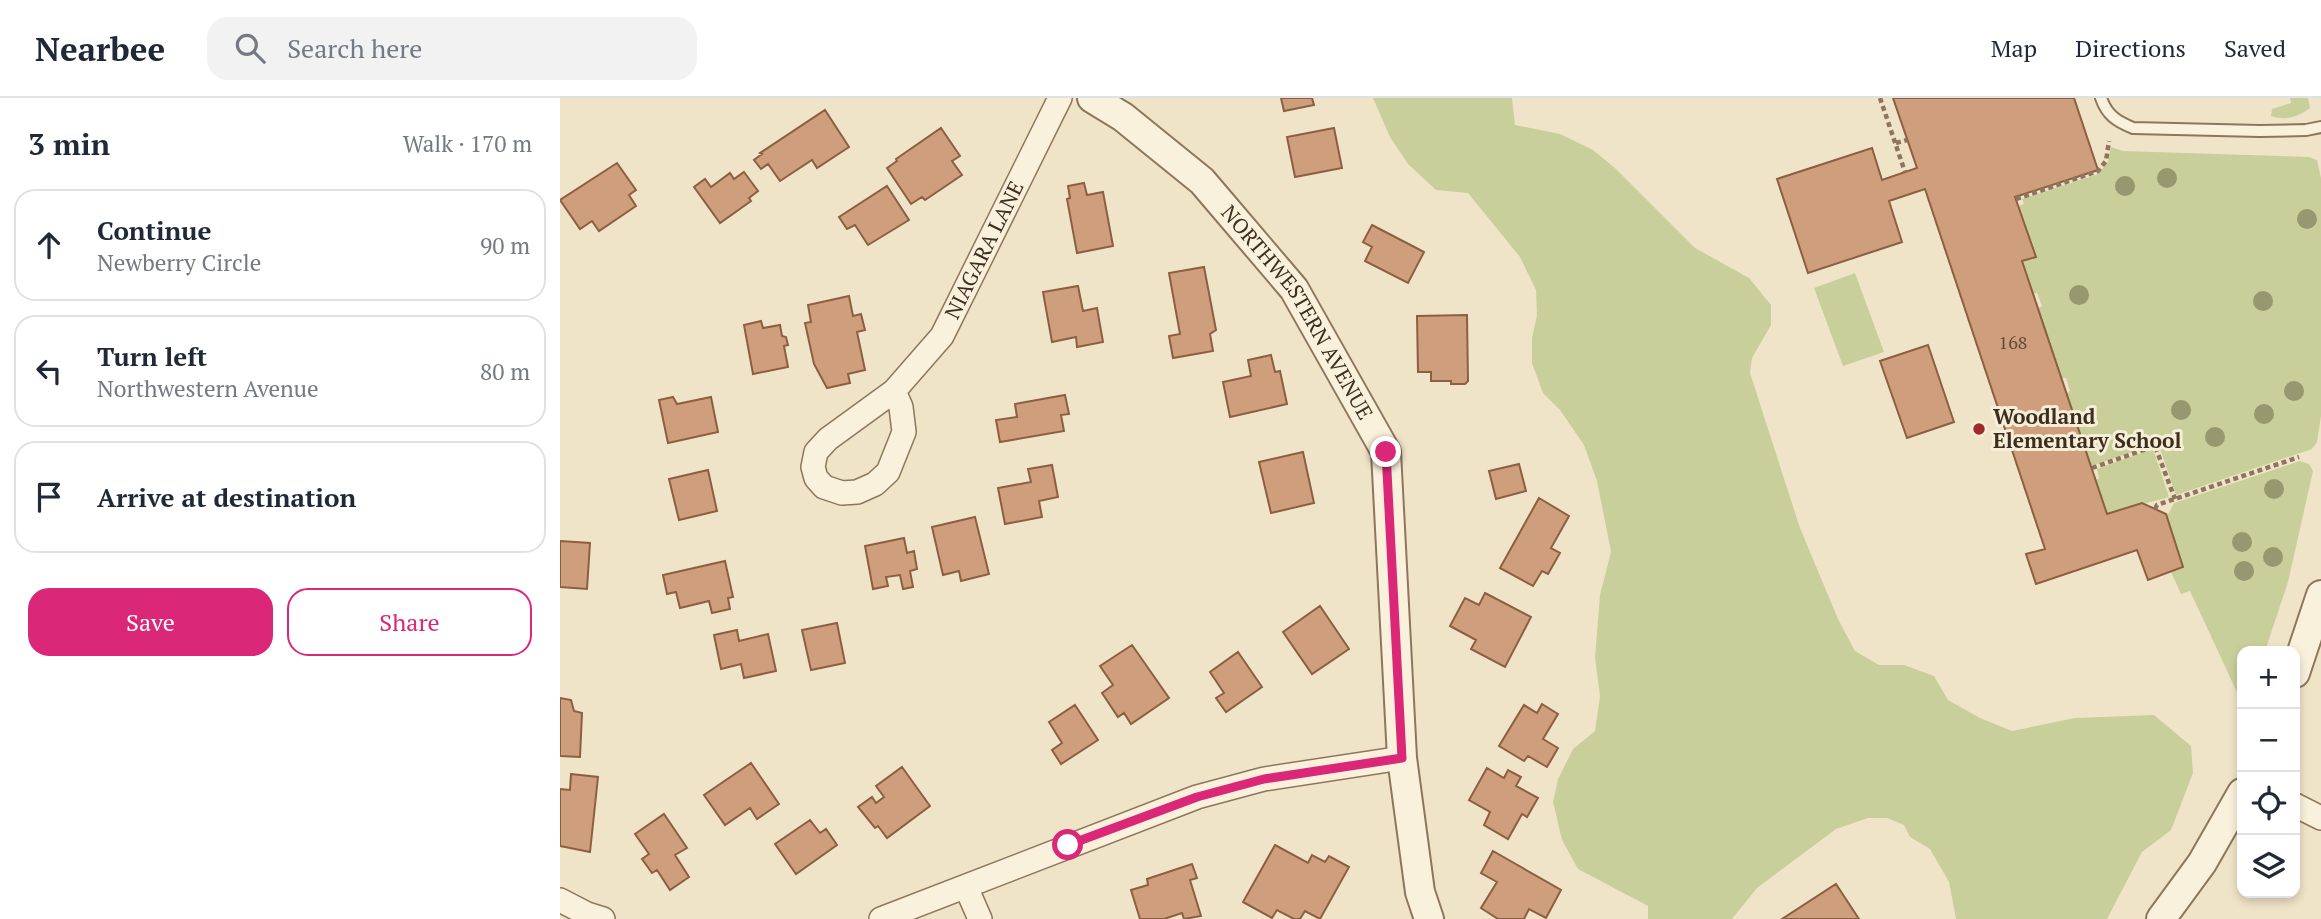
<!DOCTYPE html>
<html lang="en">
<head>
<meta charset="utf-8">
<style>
	:root { --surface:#fff; --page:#f2f2f3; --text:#1f2937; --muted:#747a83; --line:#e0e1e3; --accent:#db2777 }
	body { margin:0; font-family:"PT Serif",serif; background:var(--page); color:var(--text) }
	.controls { position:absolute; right:21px; bottom:21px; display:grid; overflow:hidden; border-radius:14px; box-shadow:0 4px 10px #0003 }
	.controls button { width:63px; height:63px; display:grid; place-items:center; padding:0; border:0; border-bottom:2px solid var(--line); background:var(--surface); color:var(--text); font:35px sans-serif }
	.stop { position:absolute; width:21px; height:21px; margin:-16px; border:5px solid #db2777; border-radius:50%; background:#fff }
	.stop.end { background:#db2777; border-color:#fff; box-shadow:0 2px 7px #0008 }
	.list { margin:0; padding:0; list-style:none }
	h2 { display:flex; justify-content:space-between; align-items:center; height:91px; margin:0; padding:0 28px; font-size:30px }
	h2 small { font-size:23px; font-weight:400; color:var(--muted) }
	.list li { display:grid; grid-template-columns:46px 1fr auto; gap:21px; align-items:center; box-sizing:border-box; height:112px; margin:0 14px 14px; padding:0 14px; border:2px solid var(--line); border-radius:21px }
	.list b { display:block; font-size:26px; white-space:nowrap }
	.list p { margin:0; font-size:23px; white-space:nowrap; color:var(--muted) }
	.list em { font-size:23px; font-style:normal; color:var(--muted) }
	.actions { display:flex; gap:14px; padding:21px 28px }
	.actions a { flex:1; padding:16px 0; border:2px solid var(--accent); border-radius:21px; text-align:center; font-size:24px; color:var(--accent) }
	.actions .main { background:var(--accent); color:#fff }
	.icon { flex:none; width:38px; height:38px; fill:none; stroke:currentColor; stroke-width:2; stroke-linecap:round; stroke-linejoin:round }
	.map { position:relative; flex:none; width:1761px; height:821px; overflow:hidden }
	header { display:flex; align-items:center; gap:42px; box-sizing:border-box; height:98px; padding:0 35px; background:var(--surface); border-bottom:2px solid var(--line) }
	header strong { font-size:33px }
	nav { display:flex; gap:38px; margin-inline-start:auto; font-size:24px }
	.search { width:490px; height:63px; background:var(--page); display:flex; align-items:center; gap:18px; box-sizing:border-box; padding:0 24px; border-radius:21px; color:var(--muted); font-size:26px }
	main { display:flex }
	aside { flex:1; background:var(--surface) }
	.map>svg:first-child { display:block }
	.green { fill:#c9cf9b }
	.building { fill:#cf9f7d; stroke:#8d5f41; stroke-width:2 }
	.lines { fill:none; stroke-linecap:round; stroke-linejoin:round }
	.service-casing { stroke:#8d765c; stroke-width:14 }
	.minor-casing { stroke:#8d765c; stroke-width:26 }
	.tertiary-casing { stroke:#8d765c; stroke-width:32 }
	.path { stroke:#8d765c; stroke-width:4.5; stroke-dasharray:5 3.5; stroke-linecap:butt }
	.service { stroke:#faf1dc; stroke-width:10 }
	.minor { stroke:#faf1dc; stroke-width:23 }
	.tertiary { stroke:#faf1dc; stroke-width:28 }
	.tree { fill:#96986f }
	.route { stroke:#db2777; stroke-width:9 }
	.poi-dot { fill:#9e2a2b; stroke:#f7eed8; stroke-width:2.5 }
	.labels { text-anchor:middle; stroke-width:6; stroke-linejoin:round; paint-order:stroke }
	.number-label { font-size:18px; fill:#624a37 }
	.street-label { font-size:21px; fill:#3d2e20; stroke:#f7eed8 }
	.poi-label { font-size:21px; font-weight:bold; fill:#3d2e20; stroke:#f7eed8; text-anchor:start }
</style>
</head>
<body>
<header>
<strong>Nearbee</strong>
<div class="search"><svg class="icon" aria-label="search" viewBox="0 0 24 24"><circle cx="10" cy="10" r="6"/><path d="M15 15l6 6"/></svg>Search here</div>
<nav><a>Map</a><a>Directions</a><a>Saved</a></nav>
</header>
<main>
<aside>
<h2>3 min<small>Walk · 170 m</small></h2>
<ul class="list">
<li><svg class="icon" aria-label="ahead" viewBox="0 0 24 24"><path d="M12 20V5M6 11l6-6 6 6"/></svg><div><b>Continue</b><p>Newberry Circle</p></div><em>90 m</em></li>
<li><svg class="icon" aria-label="left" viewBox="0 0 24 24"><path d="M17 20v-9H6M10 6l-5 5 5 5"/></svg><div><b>Turn left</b><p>Northwestern Avenue</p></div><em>80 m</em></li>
<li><svg class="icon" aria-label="arrive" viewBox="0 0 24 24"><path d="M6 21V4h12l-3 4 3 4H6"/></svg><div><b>Arrive at destination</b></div></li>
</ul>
<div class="actions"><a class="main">Save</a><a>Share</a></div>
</aside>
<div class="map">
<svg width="1761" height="821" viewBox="0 0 1761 821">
	<rect width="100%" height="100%" fill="#f0e4c8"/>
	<!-- green -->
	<path class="green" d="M 813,0 L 952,0 L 955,27 L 1000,36 L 1033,52 L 1055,70 L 1135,150 L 1189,180 L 1211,207 L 1211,227 L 1192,260 L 1190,275 L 1240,430 L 1278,521 L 1295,553 L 1319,567 L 1344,567 L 1374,578 L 1388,602 L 1420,620 L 1452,633 L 1515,620 L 1594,617 L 1631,648 L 1633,675 L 1611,732 L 1582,754 L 1547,821 L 1396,821 L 1389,784 L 1370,751 L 1350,739 L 1344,727 L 1327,720 L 1308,720 L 1276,731 L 1197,790 L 1172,821 L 1088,821 L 1088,808 L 1018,771 L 1002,742 L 993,704 L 998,681 L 1013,651 L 1035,633 L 1040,598 L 1035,560 L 1040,497 L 1051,454 L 1037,383 L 1024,347 L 1000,312 L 983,295 L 972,265 L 972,240 L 977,217 L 976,192 L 960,159 L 908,95 L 876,92 L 848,66 L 830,39 Z
		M 1730,0 L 1748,0 L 1750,10 C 1738,19 1726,23 1711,18 L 1712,11 L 1731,5 Z
		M 1551,49 L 1563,53 L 1749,59 L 1757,62 L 1761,80 L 1761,318 L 1757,344 L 1752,351 L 1616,397 L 1598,345 L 1531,368 L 1507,295 L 1510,293 L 1506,280 L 1502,280 L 1478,210 L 1482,208 L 1477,195 L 1473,196 L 1462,163 L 1476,159 L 1458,108 L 1464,106 L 1462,101 L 1538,76 L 1548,64 Z
		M 1295,175 L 1324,254 L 1283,268 L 1254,190 Z
		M 1593,351 L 1609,399 L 1547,416 L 1536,382 L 1539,380 L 1537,371 Z
		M 1740,363 L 1749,366 L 1753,373 L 1728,484 L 1705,553 L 1682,553 L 1682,605 L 1630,493 L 1621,496 L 1611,474 L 1623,469 L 1606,416 L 1609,415 L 1614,405 Z"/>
	<!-- building -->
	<path class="building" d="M 721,0 L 752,0 L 754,7 L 724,13 Z
		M 1333,0 L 1514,0 L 1538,72 L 1455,99 L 1476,159 L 1462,163 L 1547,416 L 1582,405 L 1606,416 L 1623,469 L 1588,482 L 1577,452 L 1476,486 L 1466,456 L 1485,451 L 1365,91 L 1329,103 L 1342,144 L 1248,175 L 1217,81 L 1312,50 L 1322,82 L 1357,70 Z
		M 265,12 L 289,49 L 257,70 L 252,62 L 220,83 L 208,66 L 201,71 L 194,62 L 202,56 L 200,55 Z
		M 381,30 L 400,58 L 392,63 L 402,77 L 365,102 L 362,99 L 351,106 L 327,70 L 337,63 L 336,61 Z
		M 774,30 L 782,70 L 735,79 L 727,39 Z
		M 57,65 L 76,92 L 69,97 L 76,108 L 39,133 L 32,123 L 20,131 L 0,102 Z
		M 184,74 L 198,93 L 189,100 L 191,103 L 160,125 L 134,89 L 145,81 L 151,89 L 170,75 L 174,81 Z
		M 524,85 L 527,97 L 543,94 L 553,148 L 517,155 L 507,101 L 510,100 L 508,88 Z
		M 327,88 L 349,122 L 308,147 L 295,127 L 287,131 L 279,119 Z
		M 812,127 L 864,154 L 848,185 L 805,163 L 812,149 L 803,144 Z
		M 644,169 L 656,232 L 650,236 L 653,253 L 613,260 L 609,238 L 620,236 L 609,175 Z
		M 518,188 L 523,213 L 537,210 L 543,244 L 517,249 L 516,239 L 492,244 L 483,194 Z
		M 289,198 L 293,218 L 301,216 L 305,232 L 297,234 L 305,272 L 288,276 L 290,285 L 267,290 L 254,266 L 245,225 L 251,224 L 248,207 Z
		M 907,217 L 908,283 L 905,286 L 891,286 L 891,283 L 871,283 L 871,274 L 858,274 L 857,218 Z
		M 201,223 L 203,230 L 220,227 L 222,238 L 226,239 L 228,247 L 224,248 L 228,269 L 193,276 L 184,227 Z
		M 1368,247 L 1394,324 L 1347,340 L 1320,263 Z
		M 711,257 L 715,274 L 720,273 L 727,306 L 670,319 L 663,284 L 691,278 L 688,262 Z
		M 505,297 L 509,316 L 501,317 L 504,333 L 440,344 L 436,322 L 457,319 L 455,306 Z
		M 113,299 L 117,306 L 151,299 L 158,334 L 108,345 L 99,302 Z
		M 743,354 L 754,405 L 711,415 L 699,364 Z
		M 959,366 L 966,393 L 936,401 L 929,373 Z
		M 492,367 L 498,399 L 479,403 L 482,419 L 445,426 L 438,390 L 471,384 L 468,371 Z
		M 148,372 L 157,413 L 119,422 L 109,381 Z
		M 979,400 L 1009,418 L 991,450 L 1000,455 L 988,476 L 982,473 L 973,488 L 940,470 Z
		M 415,419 L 429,476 L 401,483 L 399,473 L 383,477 L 372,429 Z
		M 344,440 L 347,455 L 354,453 L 357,471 L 350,473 L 353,489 L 343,491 L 340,477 L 326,479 L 328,488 L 313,491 L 305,448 Z
		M 0,443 L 30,445 L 27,491 L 0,489 Z
		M 165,463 L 173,499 L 168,500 L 170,511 L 152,515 L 149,503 L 120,510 L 116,494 L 107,496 L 103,477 Z
		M 925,495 L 971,519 L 945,569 L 911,551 L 916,542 L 890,528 L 905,500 L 919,507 Z
		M 760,508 L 789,551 L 752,576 L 723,534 Z
		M 277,525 L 285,565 L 251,572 L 242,532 Z
		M 177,532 L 179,543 L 208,536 L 216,573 L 184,580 L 181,566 L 161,571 L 154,537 Z
		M 572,547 L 609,600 L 571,626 L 564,615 L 558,619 L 542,595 L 553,587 L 540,568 Z
		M 678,554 L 702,589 L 666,614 L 656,600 L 664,595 L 650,574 Z
		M 0,600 L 11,602 L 14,613 L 22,615 L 20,659 L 0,658 Z
		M 982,606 L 998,616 L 983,641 L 998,650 L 987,669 L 968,658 L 964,663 L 939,648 L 964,607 L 977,615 Z
		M 515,607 L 538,642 L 501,666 L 492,652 L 502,645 L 489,624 Z
		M 191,665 L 219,706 L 197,721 L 190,710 L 165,727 L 144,697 Z
		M 342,669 L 370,708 L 327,740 L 318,728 L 315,730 L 298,709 L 312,699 L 316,705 L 324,699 L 316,688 Z
		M 927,670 L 944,680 L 948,672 L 961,679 L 956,688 L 978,700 L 967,719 L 962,716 L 948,741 L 924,727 L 930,714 L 909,702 Z
		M 11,676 L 38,679 L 30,754 L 0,748 L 0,691 L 10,692 Z
		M 104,716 L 127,750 L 115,757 L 129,779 L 110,792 L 97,772 L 92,775 L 82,761 L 89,756 L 75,736 Z
		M 250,722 L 260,735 L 266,731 L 277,747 L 236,776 L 215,746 Z
		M 715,747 L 748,765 L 752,757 L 765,764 L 769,758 L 789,769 L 760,821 L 745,813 L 740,821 L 734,821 L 717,812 L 712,820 L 683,804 Z
		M 933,753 L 1001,792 L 986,820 L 969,811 L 964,821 L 938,821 L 921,810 L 937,784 L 921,775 Z
		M 632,766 L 637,780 L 630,782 L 641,818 L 624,821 L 622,815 L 604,821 L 580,821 L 571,792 L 588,787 L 587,781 Z
		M 1276,786 L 1299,821 L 1222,821 Z"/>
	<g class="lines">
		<!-- service casing -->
		<g class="service-casing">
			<path id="service" d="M 1541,0 C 1547,17 1556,23 1573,30 L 1700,33 L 1746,32 L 1761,29"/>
		</g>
		<!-- minor casing -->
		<g class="minor-casing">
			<g id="minor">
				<path id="s1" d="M 334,293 L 341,309 L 344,334 L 328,374 L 315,386 L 297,394 L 282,395 L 264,389 L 256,380 L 253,369 L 256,354 L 268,341 L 334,293 L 382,238 L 500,0"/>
				<path d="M 1735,707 L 1761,720"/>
				<path d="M 406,789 L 420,821"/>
				<path d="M 0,802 L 27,816 L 43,821"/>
				<path d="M 321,821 L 637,699 L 704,681 L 842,660"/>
			</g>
		</g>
		<!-- tertiary casing -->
		<g class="tertiary-casing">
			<g id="tertiary">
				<path id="s2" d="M 532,0 L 563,19 L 642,83 L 734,191 L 826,354 L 842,660 L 860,794 L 869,821"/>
				<path d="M 1735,575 L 1761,497"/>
				<path d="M 1601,821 L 1642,765 L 1682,695"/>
			</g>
		</g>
		<!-- path -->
		<path class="path" d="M 1320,0 L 1345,74
			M 1336,45 L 1347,42
			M 1456,101 L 1538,73 L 1546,63 L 1549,43
			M 1532,370 L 1595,348 L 1615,401
			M 1595,411 L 1597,407 L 1739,359"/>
		<!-- service -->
		<use href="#service" class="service"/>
		<!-- minor -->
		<use href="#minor" class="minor"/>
		<!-- tertiary -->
		<use href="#tertiary" class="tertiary"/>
	</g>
	<!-- trees -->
	<g class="tree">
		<circle cx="1607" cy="80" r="10"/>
		<circle cx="1565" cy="88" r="10"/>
		<circle cx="1747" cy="121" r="10"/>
		<circle cx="1519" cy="197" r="10"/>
		<circle cx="1703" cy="203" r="10"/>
		<circle cx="1734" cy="293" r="10"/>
		<circle cx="1621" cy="312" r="10"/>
		<circle cx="1704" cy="316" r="10"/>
		<circle cx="1655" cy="339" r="10"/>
		<circle cx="1714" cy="391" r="10"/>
		<circle cx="1682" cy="444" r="10"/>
		<circle cx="1713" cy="459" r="10"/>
		<circle cx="1684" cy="473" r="10"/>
	</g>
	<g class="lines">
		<!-- route -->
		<path class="route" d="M 508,747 L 637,699 L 704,681 L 842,660 L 826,354"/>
	</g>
	<!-- markers -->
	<circle class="poi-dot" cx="1419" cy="331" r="7"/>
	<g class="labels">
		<!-- number labels -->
		<g class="number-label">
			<text x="1453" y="251">168</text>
		</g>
		<!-- street labels -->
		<g class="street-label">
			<text dy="7" stroke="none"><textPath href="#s1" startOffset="464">NIAGARA LANE</textPath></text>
			<text dy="7" stroke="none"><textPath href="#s2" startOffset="301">NORTHWESTERN AVENUE</textPath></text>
		</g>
		<!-- poi labels -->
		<g class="poi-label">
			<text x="1433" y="326">Woodland<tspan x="1433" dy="24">Elementary School</tspan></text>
		</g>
	</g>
</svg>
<div class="controls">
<button>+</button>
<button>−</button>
<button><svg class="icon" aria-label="locate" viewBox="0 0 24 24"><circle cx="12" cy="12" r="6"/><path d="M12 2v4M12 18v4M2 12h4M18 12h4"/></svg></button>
<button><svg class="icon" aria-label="layers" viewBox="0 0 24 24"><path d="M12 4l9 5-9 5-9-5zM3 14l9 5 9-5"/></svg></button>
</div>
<div class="stop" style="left:508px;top:747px"></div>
<div class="stop end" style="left:826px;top:354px"></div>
</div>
</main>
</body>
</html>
